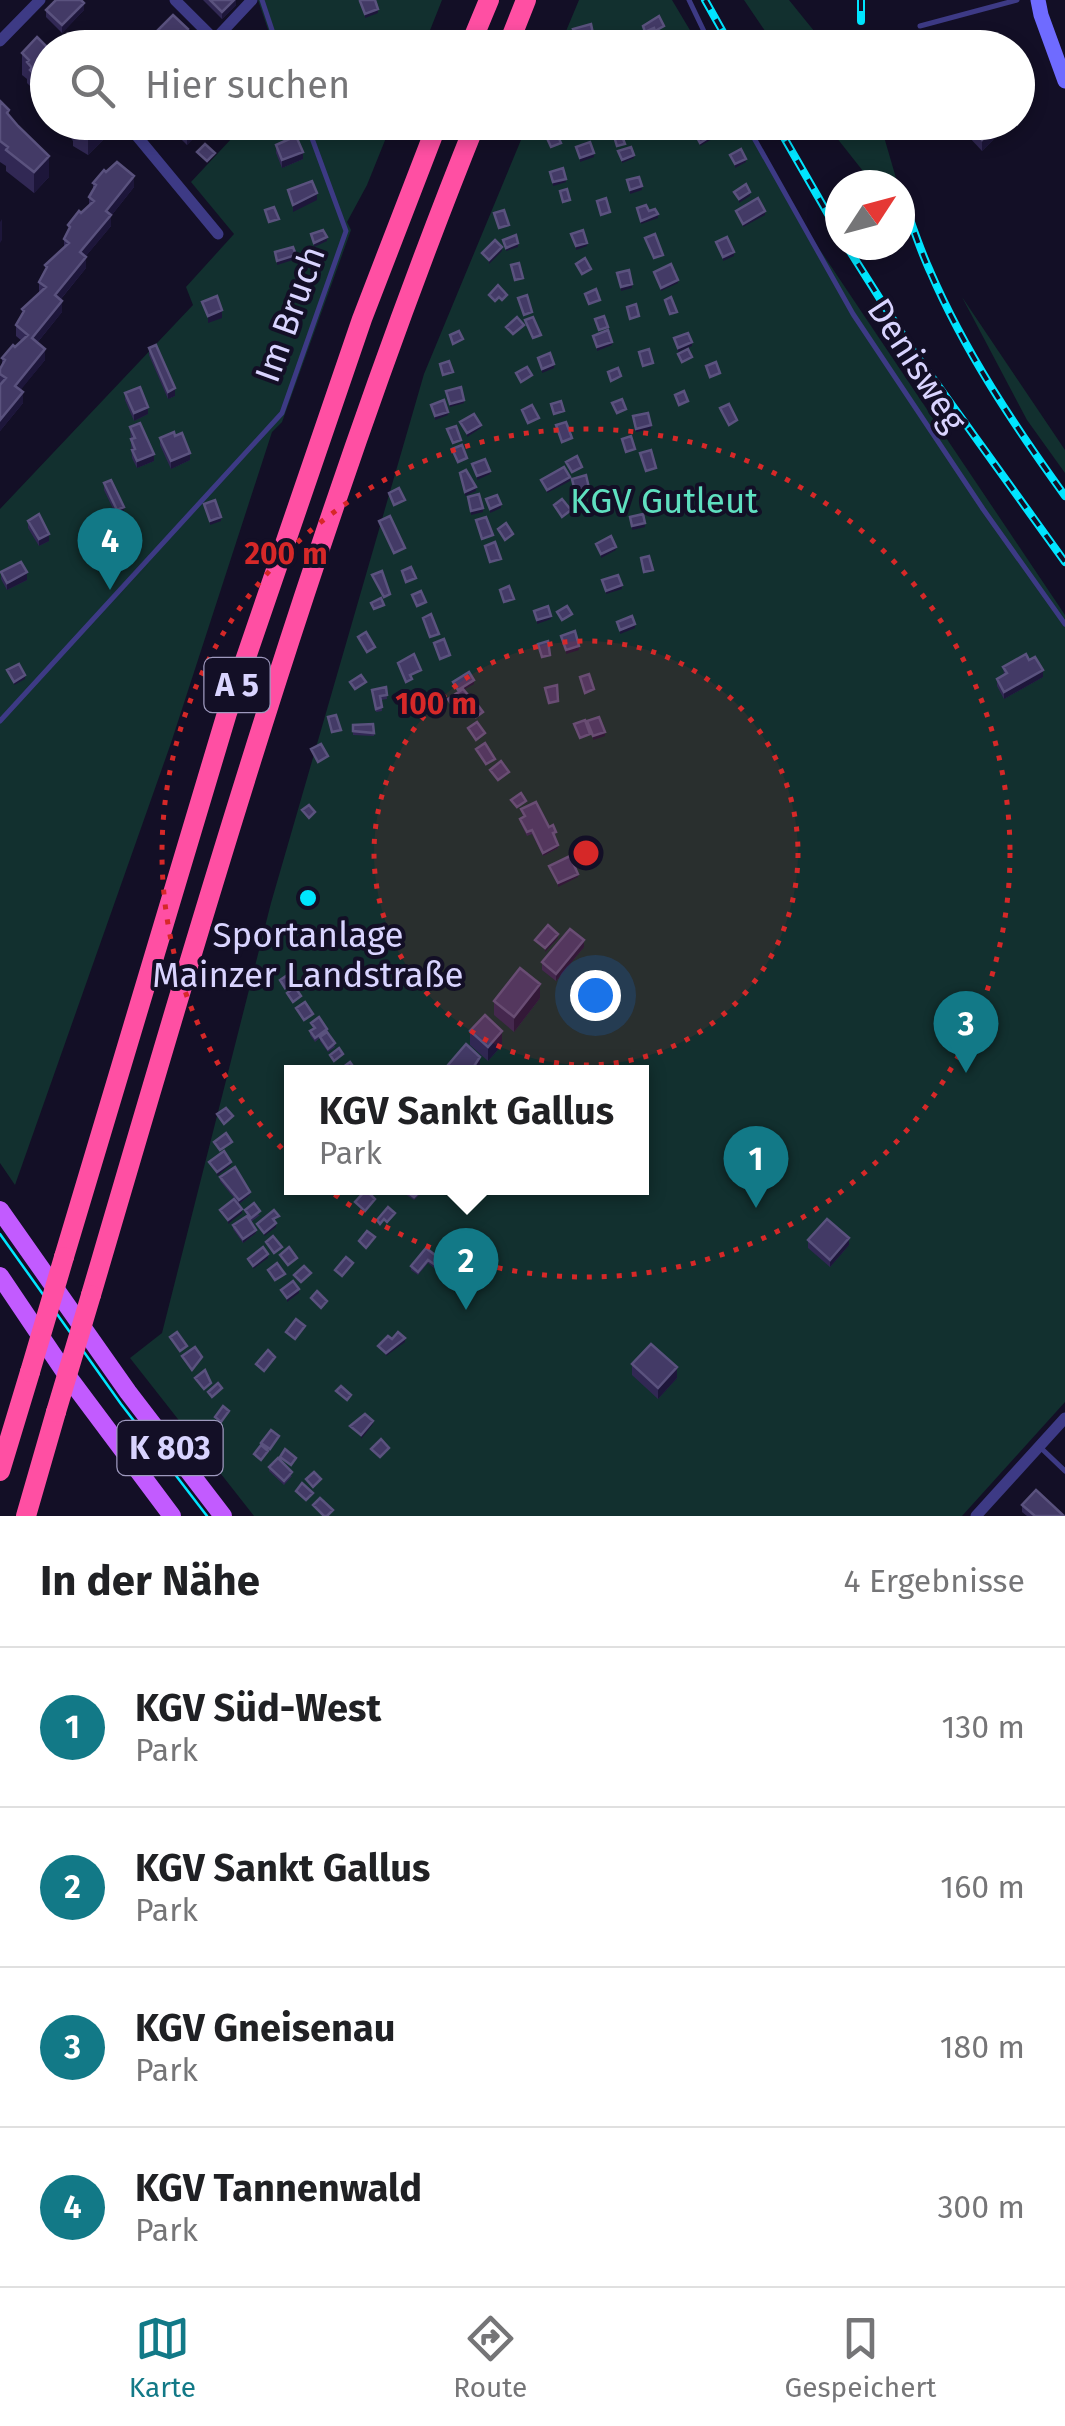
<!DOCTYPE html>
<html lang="de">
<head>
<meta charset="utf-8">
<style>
	:root { --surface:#fff; --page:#f6f6f6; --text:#202124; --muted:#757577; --line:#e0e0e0; --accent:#127987 }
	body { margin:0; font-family:"Fira Sans",sans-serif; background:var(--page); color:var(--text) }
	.compass { position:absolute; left:825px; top:170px; width:90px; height:90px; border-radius:50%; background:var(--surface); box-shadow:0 5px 15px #0003; rotate:54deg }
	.you { position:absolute; left:595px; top:995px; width:35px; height:35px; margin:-25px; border:8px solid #fff; border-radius:50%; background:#1a73e8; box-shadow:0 0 0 15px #1a73e833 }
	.badge { display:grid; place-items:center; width:65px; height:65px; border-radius:50%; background:var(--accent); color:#fff; font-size:32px; font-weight:700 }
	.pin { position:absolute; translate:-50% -82px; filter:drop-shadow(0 2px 5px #0008) }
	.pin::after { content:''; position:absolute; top:52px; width:35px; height:30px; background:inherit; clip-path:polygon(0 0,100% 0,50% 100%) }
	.popup { position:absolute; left:284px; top:1065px; width:365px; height:130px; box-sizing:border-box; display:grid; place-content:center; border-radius:0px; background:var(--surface); filter:drop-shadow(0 2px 8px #0005); font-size:32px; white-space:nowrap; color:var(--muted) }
	.popup b { font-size:38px; color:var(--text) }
	.popup::after { content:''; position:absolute; left:50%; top:100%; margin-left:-20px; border:20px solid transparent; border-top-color:var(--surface) }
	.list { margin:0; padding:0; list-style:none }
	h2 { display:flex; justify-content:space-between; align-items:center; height:130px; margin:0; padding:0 40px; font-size:42px }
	h2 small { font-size:32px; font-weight:400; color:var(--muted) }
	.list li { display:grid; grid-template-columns:65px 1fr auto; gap:30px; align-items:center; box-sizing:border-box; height:160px; padding:0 40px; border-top:2px solid var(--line) }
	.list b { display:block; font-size:38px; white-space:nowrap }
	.list p { margin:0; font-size:32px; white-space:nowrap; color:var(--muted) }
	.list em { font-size:32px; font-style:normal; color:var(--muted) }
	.icon { flex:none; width:55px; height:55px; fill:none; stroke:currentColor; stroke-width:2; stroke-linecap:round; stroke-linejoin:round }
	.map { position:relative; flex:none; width:1065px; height:1516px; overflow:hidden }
	.search { position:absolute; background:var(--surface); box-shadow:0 5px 15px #0003; left:30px; right:30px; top:30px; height:110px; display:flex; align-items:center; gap:25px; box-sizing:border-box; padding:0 35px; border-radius:55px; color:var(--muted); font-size:38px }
	.sheet { height:770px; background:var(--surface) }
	nav { display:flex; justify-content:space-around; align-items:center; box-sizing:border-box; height:140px; border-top:2px solid var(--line); background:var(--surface); font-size:28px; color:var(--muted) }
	nav a { display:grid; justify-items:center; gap:5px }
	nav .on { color:var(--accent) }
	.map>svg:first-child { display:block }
	.green { fill:#12302f; fill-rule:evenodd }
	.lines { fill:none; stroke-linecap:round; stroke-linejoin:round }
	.lane { stroke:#3d3a85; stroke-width:5 }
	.street { stroke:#3d3a85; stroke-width:11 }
	.secondary { stroke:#6f6bff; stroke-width:15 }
	.primary { stroke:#c25bff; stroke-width:18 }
	.highway { stroke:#ff4fa3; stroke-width:20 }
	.tram { stroke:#00e5ff; stroke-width:2.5 }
	.rail-casing { stroke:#00e5ff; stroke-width:8 }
	.rail { stroke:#130f26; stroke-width:4; stroke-dasharray:11; stroke-linecap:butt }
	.highway-bridge { stroke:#ff4fa3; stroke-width:20 }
	.wall { fill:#312854 }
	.shaded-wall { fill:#1d163a }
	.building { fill:#433a66; stroke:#5a527e; stroke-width:2.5 }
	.ring { fill:none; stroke:#d62828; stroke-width:5; stroke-dasharray:5 10 }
	.poi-dot { fill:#00e5ff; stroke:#130f26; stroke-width:4 }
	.labels { text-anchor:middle; stroke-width:8; stroke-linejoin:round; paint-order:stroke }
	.shield { fill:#130f26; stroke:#9e99be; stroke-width:2.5 }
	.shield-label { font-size:32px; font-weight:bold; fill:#d9d4ff }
	.street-label { font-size:35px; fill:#d9d4ff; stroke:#130f26 }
	.park-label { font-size:35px; fill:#5fe0c0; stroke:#130f26 }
	.poi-label { font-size:35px; fill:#d9d4ff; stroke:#130f26 }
	.centre { fill:#d62828; stroke:#130f26; stroke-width:5 }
	.ring-label { font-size:30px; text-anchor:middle; font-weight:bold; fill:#d62828; stroke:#130f26; stroke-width:8; stroke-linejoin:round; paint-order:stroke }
</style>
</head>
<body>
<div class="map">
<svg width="1065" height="1516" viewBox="0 0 1065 1516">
	<rect width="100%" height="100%" fill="#130f26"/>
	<!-- green -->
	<path class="green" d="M 258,0 L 442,0 L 423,48 L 274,47 Z
		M 579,0 L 672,0 L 700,47 L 559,48 Z
		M 744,0 L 789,0 L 827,47 L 776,47 Z
		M 246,123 L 392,123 L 367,185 L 347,222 L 351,230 L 282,422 L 272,432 L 171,743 L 15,1185 L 0,1163 L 0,509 L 193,305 L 186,287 L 234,234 L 191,182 Z
		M 528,123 L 744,123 L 816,244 L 1065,615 L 1065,1402 L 962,1516 L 254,1516 L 130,1358 L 162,1333 L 271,903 L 424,374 ZM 291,1072 L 641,1072 L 641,1188 L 291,1188 Z
		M 825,123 L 880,123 L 898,185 L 874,185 Z
		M 962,297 L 1065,450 L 1065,473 L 1027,420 Z"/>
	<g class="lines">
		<!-- lane -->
		<path class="lane" d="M 262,0 L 278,48
			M 689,0 L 712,48
			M 920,26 L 1017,0
			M 745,122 L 853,314 L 983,509 L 1065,624
			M 0,721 L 282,413 L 346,231 L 306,122
			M 1042,1449 L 1065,1471"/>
		<!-- street -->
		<path class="street" d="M 175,0 L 214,39
			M 0,41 L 40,0
			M 207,48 L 252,0
			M 137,122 L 131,129 L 218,234
			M 976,1516 L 1065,1418"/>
		<!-- secondary -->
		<path class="secondary" d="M 1038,0 L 1041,15 L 1065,81"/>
		<!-- primary -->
		<path class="primary" d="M 0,1210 L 128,1392 L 223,1516
			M 0,1276 L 66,1374 L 172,1516"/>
		<!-- highway -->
		<path class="highway" d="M 469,48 L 489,0
			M 507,48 L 526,0
			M 64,1257 L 227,713 L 362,319 L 438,122
			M 91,1295 C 207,900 322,504 476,122
			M 0,1471 L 30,1372
			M 26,1516 L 56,1412"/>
		<!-- tram -->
		<path class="tram" d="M 0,1234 L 121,1404 L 207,1516"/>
		<!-- rail casing -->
		<g class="rail-casing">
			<path id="rail" d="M 705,0 L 732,48
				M 861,0 L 861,21
				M 775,122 L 840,235
				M 900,191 C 910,218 918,245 930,271 C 965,352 1014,425 1065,496
				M 846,245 L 911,348 L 1065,562"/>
		</g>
		<!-- rail -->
		<use href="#rail" class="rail"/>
		<!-- highway-bridge -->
		<path class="highway-bridge" d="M 30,1372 L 64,1257
			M 56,1412 L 91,1295"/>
	</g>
	<!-- wall -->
	<path class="wall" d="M 203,0 L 236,0 L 236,5 L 222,19 Z
		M 46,10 L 84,10 L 62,33 L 46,17 Z
		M 188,36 L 178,48 L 152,48 L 150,46 L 150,38 Z
		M 48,48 L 48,103 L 39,94 L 36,97 L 30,91 L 30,86 L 27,83 L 27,79 L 22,75 L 22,53 Z
		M 0,101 L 49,177 L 34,193 L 6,171 L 6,166 L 0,162 Z
		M 62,122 L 104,122 L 104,139 L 88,155 L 73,146 L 73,141 L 70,137 L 70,133 L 65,129 L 65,125 Z
		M 172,122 L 209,122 L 187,145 L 172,130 Z
		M 955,122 L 997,122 L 998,135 L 982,151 Z
		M 276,145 L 303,159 L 282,168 L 276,153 Z
		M 93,183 L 134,187 L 111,216 L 111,226 L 85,257 L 86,268 L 61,299 L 62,312 L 37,343 L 45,360 L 20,390 L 23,403 L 0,431 L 0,369 L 2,365 L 2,358 L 22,341 L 16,336 L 16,325 L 22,315 L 22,309 L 39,293 L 39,282 L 45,272 L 45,265 L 64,248 L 64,239 L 68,231 L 68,225 L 89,205 L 89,197 L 93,190 Z
		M 149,348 L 175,396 L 168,399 L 149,355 Z
		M 125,393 L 148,414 L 134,421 L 125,400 Z
		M 130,427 L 154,461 L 137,468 L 132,458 Z
		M 160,438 L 190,460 L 171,469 L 160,445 Z
		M 104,483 L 124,514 L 117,517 L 104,490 Z
		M 28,521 L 49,541 L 39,546 L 28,528 Z
		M 1,572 L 27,580 L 7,590 L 1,579 Z
		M 1029,660 L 1043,677 L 1004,699 L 997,686 L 997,679 L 1004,675 L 1003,667 Z
		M 386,687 L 387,699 L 381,700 L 382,711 L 376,712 L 372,690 Z
		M 373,724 L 374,736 L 353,735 L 353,725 Z
		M 521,809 L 549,827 L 556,835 L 554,836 L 558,848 L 543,856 L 532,834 L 527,836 L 520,822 L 520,819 L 523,817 Z
		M 584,947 L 556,981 L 542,970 L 542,962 Z
		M 540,998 L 514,1032 L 494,1015 L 494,1001 Z
		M 311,1023 L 327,1029 L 335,1047 L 328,1052 L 320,1041 L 320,1038 L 315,1042 L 310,1035 L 310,1031 L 313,1029 Z
		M 470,1031 L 502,1045 L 488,1061 L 470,1045 Z
		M 220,1177 L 250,1195 L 239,1204 L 220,1181 Z
		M 402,1188 L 419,1195 L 414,1200 L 402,1192 Z
		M 245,1210 L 260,1215 L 251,1222 L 256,1233 L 243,1243 L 233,1229 L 233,1225 L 247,1216 Z
		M 808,1240 L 849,1245 L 830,1267 L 808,1248 Z
		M 426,1248 L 439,1261 L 434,1268 L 428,1263 L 418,1275 L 411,1270 L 411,1266 Z
		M 632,1364 L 677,1378 L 658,1399 L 632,1375 Z
		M 269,1467 L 292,1476 L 284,1485 L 269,1471 Z
		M 1022,1505 L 1064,1516 L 1027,1516 L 1022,1512 Z"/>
	<!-- shaded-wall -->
	<path class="shaded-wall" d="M 234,0 L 236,0 L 236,5 L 222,19 L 222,12 Z
		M 84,3 L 84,10 L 62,33 L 62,25 Z
		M 378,9 L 378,13 L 365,18 L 365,14 Z
		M 188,29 L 188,36 L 178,48 L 171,48 Z
		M 39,73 L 39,94 L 36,97 L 36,76 Z
		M 99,122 L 104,122 L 104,139 L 88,155 L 88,134 Z
		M 202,122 L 209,122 L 187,145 L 187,138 Z
		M 628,122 L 628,126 L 615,130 L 615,126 Z
		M 998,124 L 998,135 L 982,151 L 982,140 Z
		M 584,128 L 584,132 L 565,138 L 565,134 Z
		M 714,134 L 714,138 L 700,146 L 700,143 Z
		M 303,152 L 303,159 L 282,168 L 282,160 Z
		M 594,153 L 594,157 L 580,162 L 580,158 Z
		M 634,155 L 634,158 L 622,163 L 622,160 Z
		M 49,156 L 49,177 L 34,193 L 34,172 Z
		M 746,159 L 746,162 L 735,168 L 735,164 Z
		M 134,176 L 134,187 L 111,216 L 111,226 L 80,263 L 80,252 L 106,211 Z
		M 566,179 L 566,182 L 553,186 L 553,182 Z
		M 642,186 L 642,190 L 630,194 L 630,190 Z
		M 750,192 L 750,196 L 739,203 L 739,199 Z
		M 317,193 L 317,200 L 293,212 L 293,205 Z
		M 765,211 L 765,215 L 743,227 L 743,224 Z
		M 658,214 L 658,218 L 641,224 L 641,221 Z
		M 2,219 L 2,240 L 0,243 L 0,222 Z
		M 327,237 L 327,241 L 314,247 L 314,243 Z
		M 518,243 L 518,247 L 506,251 L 506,248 Z
		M 587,243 L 587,246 L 576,250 L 576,246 Z
		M 502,247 L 502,251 L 489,264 L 489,260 Z
		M 734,252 L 734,256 L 723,261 L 723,257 Z
		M 296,255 L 296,259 L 277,265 L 277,261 Z
		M 86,257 L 86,268 L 55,306 L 55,295 Z
		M 678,280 L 678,283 L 661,291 L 661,288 Z
		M 632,284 L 632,288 L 621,291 L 621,287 Z
		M 62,301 L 62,312 L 32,349 L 32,338 Z
		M 222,310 L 222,318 L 208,323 L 208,316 Z
		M 612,342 L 612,345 L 597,351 L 597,347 Z
		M 692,342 L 692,346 L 678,352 L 678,348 Z
		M 45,349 L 45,360 L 15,397 L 15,386 Z
		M 554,364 L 554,368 L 542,373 L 542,369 Z
		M 175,388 L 175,396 L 168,399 L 168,392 Z
		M 23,392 L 23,403 L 0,431 L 0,420 Z
		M 464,400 L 464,403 L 450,407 L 450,404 Z
		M 148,407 L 148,414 L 134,421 L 134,413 Z
		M 448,412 L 448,415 L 435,420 L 435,416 Z
		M 481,425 L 481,428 L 467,437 L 467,433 Z
		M 651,425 L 651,429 L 636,432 L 636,429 Z
		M 190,453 L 190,460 L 171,469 L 171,461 Z
		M 154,454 L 154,461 L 137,468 L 137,461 Z
		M 490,471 L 490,474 L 477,480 L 477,476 Z
		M 570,477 L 570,481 L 547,493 L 547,490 Z
		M 476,487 L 476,491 L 465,496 L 465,492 Z
		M 589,488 L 589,492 L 575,495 L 575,491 Z
		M 501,504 L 501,508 L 490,513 L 490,509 Z
		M 124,507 L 124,514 L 117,517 L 117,510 Z
		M 483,508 L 483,512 L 471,515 L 471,511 Z
		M 221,517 L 221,521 L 210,525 L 210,521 Z
		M 645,523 L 645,527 L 632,530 L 632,526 Z
		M 49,534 L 49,541 L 39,546 L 39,539 Z
		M 616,547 L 616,550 L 601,558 L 601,554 Z
		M 27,572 L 27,580 L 7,590 L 7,583 Z
		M 622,585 L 622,589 L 606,594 L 606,591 Z
		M 551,616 L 551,619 L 537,624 L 537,620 Z
		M 635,624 L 635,628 L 620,634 L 620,630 Z
		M 579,646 L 579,650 L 566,654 L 566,650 Z
		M 1043,670 L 1043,677 L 1004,699 L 1004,692 Z
		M 25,675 L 25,679 L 14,685 L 14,682 Z
		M 474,680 L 474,684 L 458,693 L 458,690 Z
		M 469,696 L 469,700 L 453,711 L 453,707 Z
		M 605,732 L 605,736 L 593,740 L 593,736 Z
		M 558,845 L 558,848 L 543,856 L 543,853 Z
		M 578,874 L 578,877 L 558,887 L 558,883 Z
		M 558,934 L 558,938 L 545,952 L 545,948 Z
		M 584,940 L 584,947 L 556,981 L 556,974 Z
		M 540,984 L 540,998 L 514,1032 L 514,1017 Z
		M 502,1031 L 502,1045 L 488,1061 L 488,1047 Z
		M 480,1057 L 480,1067 L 477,1072 L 471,1072 Z
		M 231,1162 L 231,1165 L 217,1176 L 217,1172 Z
		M 250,1192 L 250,1195 L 239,1204 L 239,1200 Z
		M 242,1209 L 242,1213 L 228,1224 L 228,1220 Z
		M 276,1223 L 276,1227 L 264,1236 L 264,1233 Z
		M 256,1230 L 256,1233 L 243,1243 L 243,1239 Z
		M 849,1238 L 849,1245 L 830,1267 L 830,1260 Z
		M 268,1254 L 268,1258 L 253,1269 L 253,1266 Z
		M 299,1289 L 299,1293 L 287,1302 L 287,1298 Z
		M 405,1338 L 405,1342 L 386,1356 L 386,1353 Z
		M 677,1367 L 677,1378 L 658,1399 L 658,1388 Z
		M 373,1421 L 373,1424 L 361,1439 L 361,1435 Z"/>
	<!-- building -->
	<path class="building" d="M 56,0 L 81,0 L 84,3 L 62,25 L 46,10 Z
		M 210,0 L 234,0 L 222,12 Z
		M 362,0 L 375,0 L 378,9 L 365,14 L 360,1 Z
		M 173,15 L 188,29 L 171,48 L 160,48 L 150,38 Z
		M 659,16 L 664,26 L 655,31 L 654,28 L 645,32 L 643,26 Z
		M 591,24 L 596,48 L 581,48 L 573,29 Z
		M 252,32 L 270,48 L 239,48 Z
		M 353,35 L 357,48 L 340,48 L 343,46 L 341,39 Z
		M 37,37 L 48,48 L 48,82 L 39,73 L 36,76 L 30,70 L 32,68 L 27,62 L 29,60 L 22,53 Z
		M 0,101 L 9,110 L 7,113 L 18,126 L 49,156 L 34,172 L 6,150 L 8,147 L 0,141 Z
		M 75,122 L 99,122 L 88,134 L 73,125 Z
		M 172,122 L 202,122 L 187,138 Z
		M 561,122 L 582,122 L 584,128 L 565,134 Z
		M 704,122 L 707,122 L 714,134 L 700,143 L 693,130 Z
		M 965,122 L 997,122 L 998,124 L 982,140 Z
		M 620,131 L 625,144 L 617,146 L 613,133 Z
		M 556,132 L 561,143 L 551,147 L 546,136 Z
		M 296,136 L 303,152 L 282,160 L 276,145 Z
		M 590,142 L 594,153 L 580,158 L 576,147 Z
		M 205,144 L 215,153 L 207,161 L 197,152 Z
		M 631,147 L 634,155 L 622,160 L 618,151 Z
		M 741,149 L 746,159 L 735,164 L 730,155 Z
		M 117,162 L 134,176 L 106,211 L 111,215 L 80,252 L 86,257 L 55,295 L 62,301 L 32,338 L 45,349 L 15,386 L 23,392 L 0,420 L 0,385 L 6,378 L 0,374 L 0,369 L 5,360 L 2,358 L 13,345 L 15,347 L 28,335 L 16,325 L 24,311 L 22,309 L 46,287 L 39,282 L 47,267 L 45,265 L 69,243 L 64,239 L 70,227 L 68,225 L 79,211 L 81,213 L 94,201 L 89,197 L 96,185 L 93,183 L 104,170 L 106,172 Z
		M 563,168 L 566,179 L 553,182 L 550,172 Z
		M 639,177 L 642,186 L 630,190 L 627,180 Z
		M 312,181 L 317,193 L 293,205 L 288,190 Z
		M 746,184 L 750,192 L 739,199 L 734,192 Z
		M 567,189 L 570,200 L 563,202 L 560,191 Z
		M 606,198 L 610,212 L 601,215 L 597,201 Z
		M 758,198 L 765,211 L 743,224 L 736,211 Z
		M 646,205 L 649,211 L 655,209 L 658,214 L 641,221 L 637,208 Z
		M 274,207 L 279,219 L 269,222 L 265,210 Z
		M 504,210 L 509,225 L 499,228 L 494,213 Z
		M 323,230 L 327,237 L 314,243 L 311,234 Z
		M 583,230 L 587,243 L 576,246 L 571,234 Z
		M 655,234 L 663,255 L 654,258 L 645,238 Z
		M 516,235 L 518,243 L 506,248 L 503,240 Z
		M 727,237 L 734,252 L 723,257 L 716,242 Z
		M 495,240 L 502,247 L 489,260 L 482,253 Z
		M 293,247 L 296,255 L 277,261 L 275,252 Z
		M 585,258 L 591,269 L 582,274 L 576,264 Z
		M 519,263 L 523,278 L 515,280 L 511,265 Z
		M 671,264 L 678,280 L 661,288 L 654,272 Z
		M 629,270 L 632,284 L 621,287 L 617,273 Z
		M 498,285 L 507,295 L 502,300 L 499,297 L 495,301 L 489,295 Z
		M 596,289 L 600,300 L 589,304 L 585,294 Z
		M 527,295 L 532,312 L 524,315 L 518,298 Z
		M 217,296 L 222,310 L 208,316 L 202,302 Z
		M 671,297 L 677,312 L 670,314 L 665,300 Z
		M 636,304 L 639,316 L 630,319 L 627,307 Z
		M 604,316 L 608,327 L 599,330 L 595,319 Z
		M 517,317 L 524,325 L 513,334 L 506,327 Z
		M 533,317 L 541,335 L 533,338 L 525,320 Z
		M 608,330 L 612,342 L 597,347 L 593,336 Z
		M 459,331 L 463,339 L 453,344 L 450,335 Z
		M 688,333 L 692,342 L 678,348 L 674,338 Z
		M 156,345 L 175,388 L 168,392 L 149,348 Z
		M 649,349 L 653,363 L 643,366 L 639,352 Z
		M 688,349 L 692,357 L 682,362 L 678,354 Z
		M 550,353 L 554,364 L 542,369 L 538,358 Z
		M 449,361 L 453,372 L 443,375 L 440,364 Z
		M 716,362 L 720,373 L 710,377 L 706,366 Z
		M 527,367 L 532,375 L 521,382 L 516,373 Z
		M 618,368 L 621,376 L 611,381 L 608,372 Z
		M 140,387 L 148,407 L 134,413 L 125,393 Z
		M 461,387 L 464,400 L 450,404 L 446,391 Z
		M 684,391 L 688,401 L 679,405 L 675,395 Z
		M 622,399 L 626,409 L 617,413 L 612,403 Z
		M 444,400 L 448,412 L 435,416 L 431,405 Z
		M 561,401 L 564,411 L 554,414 L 551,404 Z
		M 729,404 L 737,420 L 729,425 L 720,408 Z
		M 532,405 L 539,418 L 528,423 L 522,410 Z
		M 648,413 L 651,425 L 636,429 L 633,416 Z
		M 474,414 L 481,425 L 467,433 L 460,422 Z
		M 566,422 L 572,438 L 562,442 L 556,425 Z
		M 140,423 L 154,454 L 137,461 L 132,450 L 135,449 L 131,439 L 135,438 L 130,427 Z
		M 456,426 L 461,440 L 453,443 L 447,429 Z
		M 174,432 L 175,436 L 182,433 L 190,453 L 171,461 L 160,438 Z
		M 631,436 L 635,449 L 626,452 L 622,439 Z
		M 462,445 L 467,458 L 458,462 L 452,449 Z
		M 651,450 L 656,468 L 646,471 L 640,453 Z
		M 577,456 L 582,467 L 572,472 L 566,462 Z
		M 485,459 L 490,471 L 477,476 L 472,464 Z
		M 564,467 L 570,477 L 547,490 L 541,480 Z
		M 466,470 L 476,487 L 465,492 L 460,473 Z
		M 586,475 L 589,488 L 575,491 L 572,479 Z
		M 111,480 L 124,507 L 117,510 L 104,483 Z
		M 399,488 L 405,500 L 394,505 L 389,493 Z
		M 663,493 L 666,508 L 659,510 L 655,495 Z
		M 479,494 L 483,508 L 471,511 L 468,497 Z
		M 497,495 L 501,504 L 490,509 L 486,499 Z
		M 562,499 L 571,510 L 562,517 L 554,505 Z
		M 215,500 L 221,517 L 210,521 L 204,504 Z
		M 39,514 L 49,534 L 39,539 L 28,521 Z
		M 643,514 L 645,523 L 632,526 L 630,517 Z
		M 390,516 L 405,548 L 394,553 L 379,521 Z
		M 486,517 L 493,535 L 482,539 L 476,520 Z
		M 506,523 L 513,534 L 505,540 L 498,529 Z
		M 611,536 L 616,547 L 601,554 L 596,544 Z
		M 495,542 L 501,559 L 490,562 L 485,546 Z
		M 649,556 L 653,570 L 644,572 L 641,558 Z
		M 21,562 L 27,572 L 7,583 L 1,572 Z
		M 411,567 L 416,578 L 406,582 L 402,571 Z
		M 382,571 L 390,594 L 384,597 L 372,575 Z
		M 618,575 L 622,585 L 606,591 L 602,580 Z
		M 509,586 L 514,599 L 504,602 L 500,590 Z
		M 421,591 L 426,602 L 417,606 L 412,595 Z
		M 381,598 L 384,605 L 374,609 L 371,603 Z
		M 548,606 L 551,616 L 537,620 L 534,611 Z
		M 567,606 L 572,614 L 562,620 L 557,612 Z
		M 431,614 L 439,634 L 430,637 L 423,618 Z
		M 632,616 L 635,624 L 620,630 L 617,622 Z
		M 575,631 L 579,646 L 566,650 L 561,636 Z
		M 366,632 L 375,647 L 367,652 L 358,637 Z
		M 444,639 L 450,655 L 440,659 L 434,643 Z
		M 548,641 L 550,655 L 542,657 L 538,644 Z
		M 414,654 L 421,670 L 410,675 L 412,679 L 406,682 L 398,663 Z
		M 1026,654 L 1029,660 L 1035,657 L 1043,670 L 1004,692 L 997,679 L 1007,673 L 1003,667 Z
		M 19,664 L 25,675 L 14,682 L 7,670 Z
		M 469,672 L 474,680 L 458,690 L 453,682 Z
		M 589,674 L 594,689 L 585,693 L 580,677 Z
		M 361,675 L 366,682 L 355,689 L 350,682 Z
		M 557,685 L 558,701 L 549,703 L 545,688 Z
		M 386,687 L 387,695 L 380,696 L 382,707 L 376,709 L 372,690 Z
		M 463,689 L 469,696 L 453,707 L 448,699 Z
		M 474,700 L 483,712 L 476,717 L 467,705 Z
		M 336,715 L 341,730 L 332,732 L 328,717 Z
		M 599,717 L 605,732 L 593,736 L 587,721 Z
		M 585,720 L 590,734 L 580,738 L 574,724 Z
		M 477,722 L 485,733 L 476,740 L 468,728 Z
		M 373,724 L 374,733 L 353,731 L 353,725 Z
		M 485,743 L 495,759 L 486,764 L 476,749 Z
		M 321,744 L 328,756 L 318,762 L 311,749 Z
		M 501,761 L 509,772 L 498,780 L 490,770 Z
		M 521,793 L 526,801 L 517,807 L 511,800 Z
		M 536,802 L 549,827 L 553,825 L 556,832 L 553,833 L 558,845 L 543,853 L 532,830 L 527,832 L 520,819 L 525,816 L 521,809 Z
		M 309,805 L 315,812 L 309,818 L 302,810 Z
		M 570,856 L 578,874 L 558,883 L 549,866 Z
		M 548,925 L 558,934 L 545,948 L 535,940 Z
		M 570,929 L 584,940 L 556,974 L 542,962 Z
		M 520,968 L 540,984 L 514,1017 L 494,1001 Z
		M 286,976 L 291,983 L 285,988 L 280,980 Z
		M 295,987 L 301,996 L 293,1002 L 287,993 Z
		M 305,1002 L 313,1014 L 304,1020 L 296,1008 Z
		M 485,1015 L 502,1031 L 488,1047 L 470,1031 Z
		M 319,1017 L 327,1029 L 315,1038 L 310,1031 L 315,1028 L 311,1023 Z
		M 327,1032 L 335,1043 L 328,1049 L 320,1037 Z
		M 466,1044 L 480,1057 L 471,1071 L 468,1069 L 465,1072 L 442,1072 Z
		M 339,1048 L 343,1054 L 334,1061 L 330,1055 Z
		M 350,1062 L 357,1072 L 345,1072 L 342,1068 Z
		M 226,1108 L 233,1116 L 224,1124 L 217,1114 Z
		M 226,1133 L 232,1142 L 220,1150 L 214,1142 Z
		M 224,1151 L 231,1162 L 217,1172 L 209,1162 Z
		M 235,1167 L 250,1192 L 239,1200 L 220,1177 Z
		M 402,1188 L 413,1188 L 419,1192 L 414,1197 Z
		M 366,1190 L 375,1199 L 365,1211 L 355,1202 Z
		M 234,1199 L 242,1209 L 228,1220 L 220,1210 Z
		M 254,1203 L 260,1211 L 251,1218 L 245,1210 Z
		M 388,1207 L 395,1213 L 387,1222 L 384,1219 L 380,1224 L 377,1220 Z
		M 274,1210 L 279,1216 L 273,1219 L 276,1223 L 264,1233 L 257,1224 Z
		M 247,1216 L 256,1230 L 243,1239 L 233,1225 Z
		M 827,1219 L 849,1238 L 830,1260 L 808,1240 Z
		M 367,1231 L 375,1237 L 366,1248 L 359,1241 Z
		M 273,1236 L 282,1247 L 274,1253 L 266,1242 Z
		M 263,1247 L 268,1254 L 253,1266 L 248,1259 Z
		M 289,1247 L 297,1258 L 288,1265 L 280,1255 Z
		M 426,1248 L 439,1258 L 434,1264 L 428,1260 L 418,1272 L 411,1266 Z
		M 346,1257 L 353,1263 L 342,1276 L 335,1270 Z
		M 277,1263 L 285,1274 L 275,1280 L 268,1270 Z
		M 304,1266 L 311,1273 L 301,1282 L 294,1275 Z
		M 293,1281 L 299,1289 L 287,1298 L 281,1290 Z
		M 317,1291 L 327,1301 L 321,1308 L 311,1298 Z
		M 296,1319 L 305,1326 L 295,1339 L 286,1332 Z
		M 177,1332 L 187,1346 L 180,1351 L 170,1337 Z
		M 398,1332 L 405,1338 L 386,1353 L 378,1346 L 388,1336 L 392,1339 Z
		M 651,1344 L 677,1367 L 658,1388 L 632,1364 Z
		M 195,1347 L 202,1357 L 192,1370 L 182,1356 Z
		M 268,1350 L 275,1357 L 264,1371 L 256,1364 Z
		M 205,1370 L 211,1383 L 204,1389 L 195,1378 Z
		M 218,1383 L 222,1388 L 212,1397 L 208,1392 Z
		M 341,1386 L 351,1395 L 347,1400 L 336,1391 Z
		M 223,1406 L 229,1411 L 221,1422 L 215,1417 Z
		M 365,1414 L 373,1421 L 361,1435 L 350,1426 Z
		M 271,1430 L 279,1436 L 270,1449 L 261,1443 Z
		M 381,1439 L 389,1448 L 380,1457 L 371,1449 Z
		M 261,1445 L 268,1451 L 261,1460 L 254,1454 Z
		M 285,1449 L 296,1458 L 291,1465 L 280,1457 Z
		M 278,1458 L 292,1472 L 284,1481 L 269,1467 Z
		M 314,1472 L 321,1479 L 313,1487 L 306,1479 Z
		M 302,1483 L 313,1493 L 306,1500 L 296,1491 Z
		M 1036,1490 L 1064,1516 L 1035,1516 L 1022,1505 Z
		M 320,1498 L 333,1510 L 327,1516 L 324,1516 L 313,1505 Z"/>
	<!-- distance rings -->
	<circle cx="586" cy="853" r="212" fill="#d62828" fill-opacity=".12"/>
	<g class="ring">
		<circle cx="586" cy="853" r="212"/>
		<circle cx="586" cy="853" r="424"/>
	</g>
	<!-- markers -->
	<circle class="poi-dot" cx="308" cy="898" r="10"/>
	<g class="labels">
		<!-- shield labels -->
		<g class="shield">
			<rect x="204.5" y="658" width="65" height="54" rx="8"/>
			<rect x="117.5" y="1421" width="105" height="54" rx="8"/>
		</g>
		<g class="shield-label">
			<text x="237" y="696">A 5</text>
			<text x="170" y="1459">K 803</text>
		</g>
		<!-- street labels -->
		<g class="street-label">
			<text transform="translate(290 314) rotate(-70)" y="12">Im Bruch</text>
			<text transform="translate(917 365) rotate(57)" y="12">Denisweg</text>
		</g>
		<!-- park labels -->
		<g class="park-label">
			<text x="664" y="513">KGV Gutleut</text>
		</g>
		<!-- poi labels -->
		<g class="poi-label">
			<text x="308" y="947">Sportanlage<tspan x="308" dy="40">Mainzer Landstraße</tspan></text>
		</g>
	</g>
	<circle cx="586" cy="853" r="15" class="centre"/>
	<g class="ring-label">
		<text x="286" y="564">200 m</text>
		<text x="436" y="714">100 m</text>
	</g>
</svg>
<svg class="compass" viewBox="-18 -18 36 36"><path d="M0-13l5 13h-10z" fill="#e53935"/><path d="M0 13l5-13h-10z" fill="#757577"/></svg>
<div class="you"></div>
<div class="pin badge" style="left:756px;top:1208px">1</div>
<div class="pin badge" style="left:466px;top:1310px">2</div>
<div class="popup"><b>KGV Sankt Gallus</b>Park</div>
<div class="pin badge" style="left:966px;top:1073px">3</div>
<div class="pin badge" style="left:110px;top:590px">4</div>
<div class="search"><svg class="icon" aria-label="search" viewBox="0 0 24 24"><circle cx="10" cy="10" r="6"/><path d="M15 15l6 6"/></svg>Hier suchen</div>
</div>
<section class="sheet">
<h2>In der Nähe<small>4 Ergebnisse</small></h2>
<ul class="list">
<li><span class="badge">1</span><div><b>KGV Süd-West</b><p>Park</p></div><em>130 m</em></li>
<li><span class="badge">2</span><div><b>KGV Sankt Gallus</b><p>Park</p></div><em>160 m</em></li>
<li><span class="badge">3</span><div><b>KGV Gneisenau</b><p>Park</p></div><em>180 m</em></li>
<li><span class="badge">4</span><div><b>KGV Tannenwald</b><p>Park</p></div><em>300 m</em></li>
</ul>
</section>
<nav>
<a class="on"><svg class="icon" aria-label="map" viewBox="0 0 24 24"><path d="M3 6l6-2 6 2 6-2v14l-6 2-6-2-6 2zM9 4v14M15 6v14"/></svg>Karte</a>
<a><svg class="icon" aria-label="directions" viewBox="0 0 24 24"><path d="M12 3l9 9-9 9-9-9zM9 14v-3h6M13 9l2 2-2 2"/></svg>Route</a>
<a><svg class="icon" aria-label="saved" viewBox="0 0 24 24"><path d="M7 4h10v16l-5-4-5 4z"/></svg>Gespeichert</a>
</nav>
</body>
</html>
